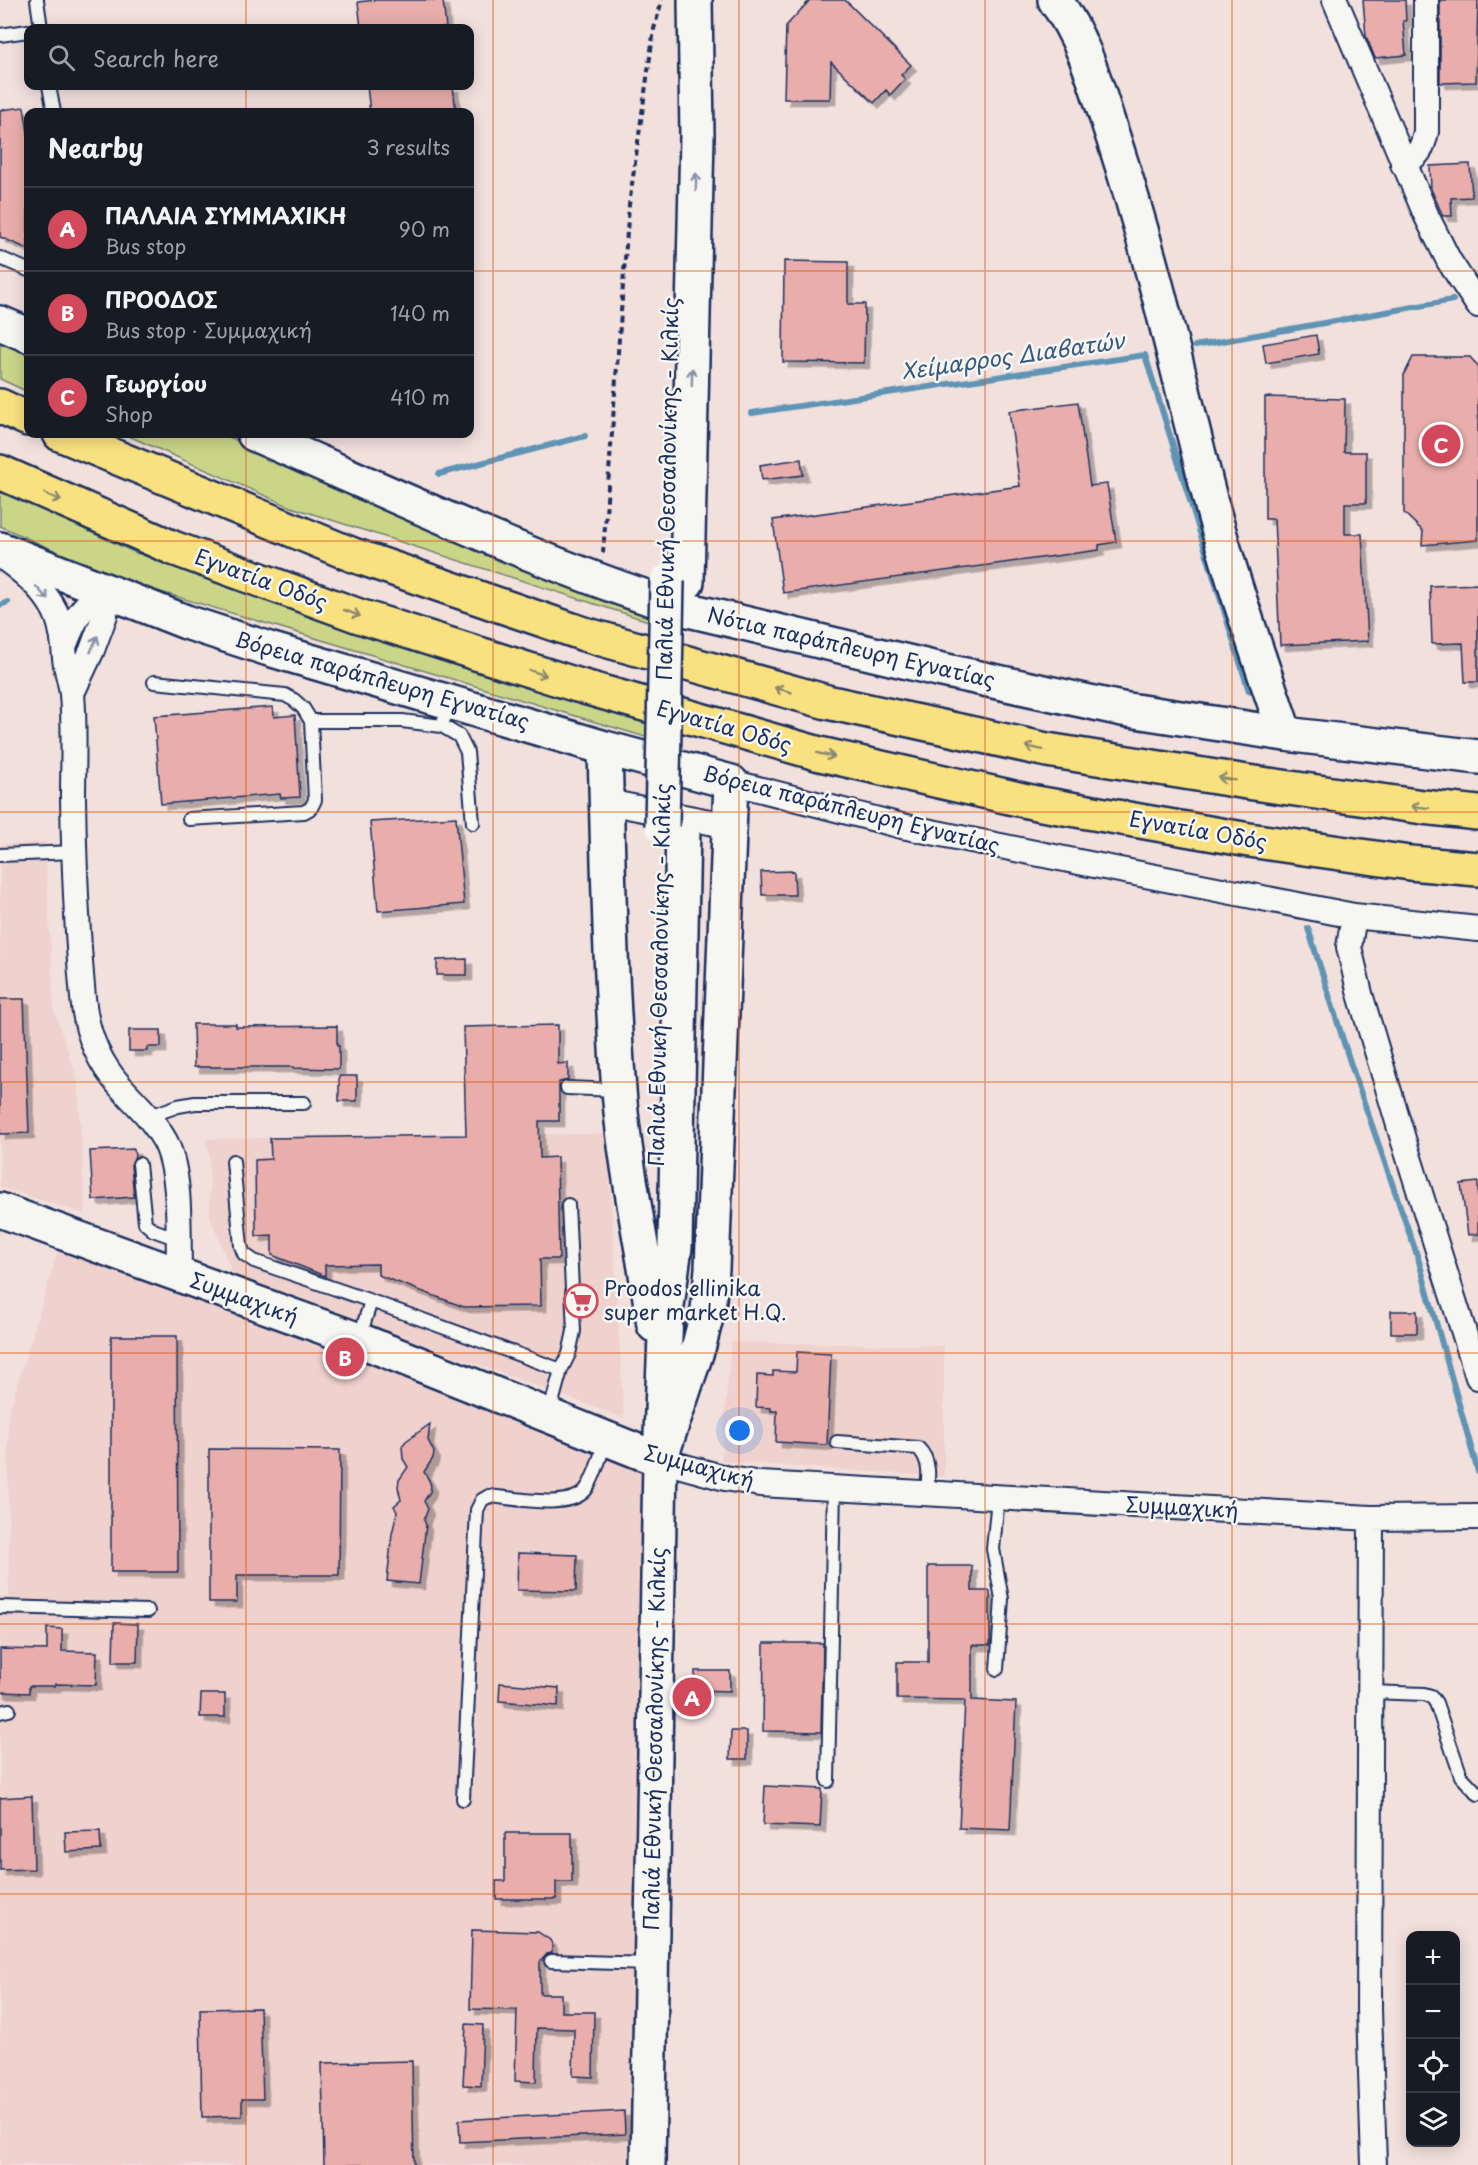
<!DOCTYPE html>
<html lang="en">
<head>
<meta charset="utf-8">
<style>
	:root { --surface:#171b24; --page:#242831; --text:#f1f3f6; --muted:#9ea1a6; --line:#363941; --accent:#d1495b }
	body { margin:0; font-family:"Playpen Sans",sans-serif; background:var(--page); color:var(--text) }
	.controls { position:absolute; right:18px; bottom:18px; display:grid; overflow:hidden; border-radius:12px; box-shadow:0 3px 15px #0003 }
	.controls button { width:54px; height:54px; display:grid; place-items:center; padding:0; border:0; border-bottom:2px solid var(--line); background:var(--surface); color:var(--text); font:30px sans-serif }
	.you { position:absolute; left:740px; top:1431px; width:21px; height:21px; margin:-15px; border:4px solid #fff; border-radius:50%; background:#1a73e8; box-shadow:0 0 0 9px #1a73e833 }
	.badge { display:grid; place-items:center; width:39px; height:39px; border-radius:50%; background:var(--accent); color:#fff; font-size:20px; font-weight:700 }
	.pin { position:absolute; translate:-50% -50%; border:3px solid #fff; box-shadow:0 2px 6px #0006 }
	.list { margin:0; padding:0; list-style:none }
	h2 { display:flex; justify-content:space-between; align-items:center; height:78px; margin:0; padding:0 24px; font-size:26px }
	h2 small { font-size:20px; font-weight:400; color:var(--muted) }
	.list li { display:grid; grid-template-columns:39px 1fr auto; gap:18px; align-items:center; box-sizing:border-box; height:84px; padding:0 24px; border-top:2px solid var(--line) }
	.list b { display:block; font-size:22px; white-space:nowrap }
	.list p { margin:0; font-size:20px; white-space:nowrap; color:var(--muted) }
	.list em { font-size:20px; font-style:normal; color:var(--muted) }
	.icon { flex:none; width:33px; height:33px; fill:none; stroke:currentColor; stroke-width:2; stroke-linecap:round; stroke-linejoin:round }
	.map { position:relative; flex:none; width:1478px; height:2165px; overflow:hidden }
	.search { position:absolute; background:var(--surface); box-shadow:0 3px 15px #0003; left:24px; top:24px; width:450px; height:66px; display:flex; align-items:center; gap:15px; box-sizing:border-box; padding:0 21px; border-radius:12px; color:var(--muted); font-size:22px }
	.panel { position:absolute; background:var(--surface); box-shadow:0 3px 15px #0003; left:24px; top:108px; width:450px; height:330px; border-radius:12px }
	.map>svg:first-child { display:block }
	.built { fill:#efd1ce }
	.green { fill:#cad588; stroke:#728273; stroke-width:1.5 }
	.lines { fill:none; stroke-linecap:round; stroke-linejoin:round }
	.stream { stroke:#5f94b4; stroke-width:6 }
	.building { fill:#e9aeab; stroke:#1b2f5e; stroke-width:1.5; filter:url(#shadow) }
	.lane-casing { stroke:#1b2f5e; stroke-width:16 }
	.street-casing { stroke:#1b2f5e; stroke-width:28 }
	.secondary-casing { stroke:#1b2f5e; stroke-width:38 }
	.highway-casing { stroke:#1b2f5e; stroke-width:38 }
	.path { stroke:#1b2f5e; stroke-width:4; stroke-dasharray:6 4.5; stroke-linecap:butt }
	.lane { stroke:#f6f6f2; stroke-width:12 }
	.street { stroke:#f6f6f2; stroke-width:24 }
	.secondary { stroke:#f6f6f2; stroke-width:33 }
	.highway { stroke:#fae180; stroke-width:33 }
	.secondary-bridge-casing { stroke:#1b2f5e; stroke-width:38; stroke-linecap:butt }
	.secondary-bridge { stroke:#f6f6f2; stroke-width:33 }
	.oneway { stroke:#8892a8 }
	.oneway2 { stroke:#8a886f }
	.grid { fill:none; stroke:#de5710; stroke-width:1.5; stroke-opacity:0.55 }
	.labels { text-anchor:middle; stroke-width:5; stroke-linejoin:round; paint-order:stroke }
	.street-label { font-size:21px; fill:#1b2f5e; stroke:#f6f6f2 }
	.poi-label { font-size:21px; fill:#1b2f5e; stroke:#f6f6f2; text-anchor:start }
	.water-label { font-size:22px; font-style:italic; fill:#385982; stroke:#f6f6f2 }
</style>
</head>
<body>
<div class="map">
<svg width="1478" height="2165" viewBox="0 0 1478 2165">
	<defs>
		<filter id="shadow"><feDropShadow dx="5.5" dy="5.5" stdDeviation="0" flood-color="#0004"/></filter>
	</defs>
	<rect width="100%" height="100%" fill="#f2e0dd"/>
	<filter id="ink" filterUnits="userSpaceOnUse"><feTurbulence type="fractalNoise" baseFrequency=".0167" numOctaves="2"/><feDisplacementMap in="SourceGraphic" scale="12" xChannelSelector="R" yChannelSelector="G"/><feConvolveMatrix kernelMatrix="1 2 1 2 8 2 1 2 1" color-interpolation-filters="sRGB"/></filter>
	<g filter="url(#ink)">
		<!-- built -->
		<path class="built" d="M 45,842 L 54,1010 L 78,1081 L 85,1214 L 0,1187 L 0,845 Z
			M 539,1134 L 607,1134 L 624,1418 L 233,1275 L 210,1216 L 209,1149 L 205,1139 Z
			M 60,1245 L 321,1345 L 323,1352 L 348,1363 L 356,1359 L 644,1471 L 631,2165 L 0,2165 L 0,1597 L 9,1597 L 8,1415 Z
			M 731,1342 L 944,1346 L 944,1477 L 721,1461 Z"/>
		<!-- green -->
		<path class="green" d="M 0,337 L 28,349 L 28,392 L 0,379 Z
			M 124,434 L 222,434 L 536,568 L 647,603 L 648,621 L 291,507 Z
			M 0,490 L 136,553 L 650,717 L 649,738 L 118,579 L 0,526 Z"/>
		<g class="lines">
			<!-- stream -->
			<path class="stream" d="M 1195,346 L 1453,300
				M 752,413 L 1145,355 L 1249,691
				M 439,474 L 585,436
				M 0,605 L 8,602
				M 1308,928 L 1350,1062 L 1418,1258 L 1478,1472"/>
		</g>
		<!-- building -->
		<path class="building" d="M 376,0 L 443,0 L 446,28 L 361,28 L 358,2 Z
			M 810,0 L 845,0 L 911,65 L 901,75 L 905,79 L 890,95 L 886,90 L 874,103 L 831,62 L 830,99 L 784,99 L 786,26 Z
			M 1363,0 L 1405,0 L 1406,21 L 1403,21 L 1406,55 L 1375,58 L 1366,36 Z
			M 1440,0 L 1478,0 L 1476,82 L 1440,83 Z
			M 367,86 L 453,86 L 456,112 L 370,112 Z
			M 24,107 L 28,133 L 28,249 L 0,237 L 0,110 Z
			M 1470,164 L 1472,197 L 1451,198 L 1452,216 L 1443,216 L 1431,189 L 1430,166 Z
			M 784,261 L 848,262 L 848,304 L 865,304 L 864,363 L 783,362 Z
			M 1316,335 L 1319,354 L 1266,363 L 1263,344 Z
			M 1413,357 L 1470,357 L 1478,366 L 1478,540 L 1422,545 L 1423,531 L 1404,513 L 1404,375 Z
			M 1265,397 L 1345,399 L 1344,452 L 1366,452 L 1366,503 L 1345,503 L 1345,534 L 1362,534 L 1368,641 L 1280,645 L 1274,519 L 1265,519 Z
			M 1078,402 L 1090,486 L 1107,484 L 1116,542 L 1099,545 L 1099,550 L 783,593 L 773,520 L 1020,486 L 1009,411 Z
			M 801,459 L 803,475 L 762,480 L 760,465 Z
			M 1478,584 L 1478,682 L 1465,682 L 1463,643 L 1432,644 L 1430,586 Z
			M 273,707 L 274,717 L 295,715 L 300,797 L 281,798 L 280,794 L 161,804 L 154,716 Z
			M 456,817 L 464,904 L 378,911 L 370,822 Z
			M 794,871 L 795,895 L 762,895 L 761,872 Z
			M 467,959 L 467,975 L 437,975 L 437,960 Z
			M 0,999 L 24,999 L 29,1133 L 0,1134 Z
			M 193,1024 L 236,1024 L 236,1027 L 337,1026 L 337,1046 L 339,1046 L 339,1069 L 293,1068 L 293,1067 L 194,1067 Z
			M 558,1025 L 558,1064 L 568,1063 L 568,1080 L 559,1082 L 559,1121 L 539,1121 L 540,1158 L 557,1157 L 559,1259 L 540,1259 L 541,1306 L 464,1307 L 378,1275 L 378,1264 L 325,1265 L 325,1276 L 272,1255 L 272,1235 L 256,1236 L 255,1160 L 271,1159 L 270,1138 L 466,1135 L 463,1027 Z
			M 129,1030 L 161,1030 L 161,1047 L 147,1047 L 147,1051 L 129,1051 Z
			M 339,1076 L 357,1076 L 357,1101 L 339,1101 Z
			M 134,1149 L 135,1157 L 131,1165 L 134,1197 L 93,1200 L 90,1151 Z
			M 1478,1182 L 1478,1234 L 1468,1235 L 1461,1184 Z
			M 1391,1311 L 1417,1311 L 1417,1333 L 1391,1333 Z
			M 111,1336 L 177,1336 L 178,1572 L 111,1572 Z
			M 797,1352 L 831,1354 L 827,1445 L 776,1442 L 777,1411 L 771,1411 L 771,1408 L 756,1407 L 757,1375 L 773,1376 L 773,1371 L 796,1372 Z
			M 430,1424 L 428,1440 L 434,1452 L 433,1458 L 424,1472 L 429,1480 L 431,1486 L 430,1492 L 424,1501 L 428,1509 L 424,1520 L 426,1525 L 419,1584 L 387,1581 L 392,1534 L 397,1512 L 394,1506 L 401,1500 L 398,1487 L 399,1480 L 408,1467 L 403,1459 L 402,1446 L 406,1441 Z
			M 209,1449 L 340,1450 L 339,1575 L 237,1575 L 237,1602 L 209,1602 Z
			M 518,1553 L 577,1555 L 576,1591 L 517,1590 Z
			M 928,1566 L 972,1566 L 972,1591 L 990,1591 L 990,1645 L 972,1645 L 972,1700 L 1016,1702 L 1010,1830 L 959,1828 L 965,1700 L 897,1699 L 897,1662 L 928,1662 Z
			M 114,1623 L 138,1624 L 137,1662 L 113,1662 Z
			M 47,1628 L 62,1629 L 62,1651 L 97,1652 L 96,1685 L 55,1684 L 55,1686 L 29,1686 L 29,1693 L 0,1692 L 0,1649 L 47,1650 Z
			M 764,1643 L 823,1643 L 821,1732 L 763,1731 Z
			M 695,1671 L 730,1671 L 730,1691 L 695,1690 Z
			M 500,1683 L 559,1688 L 558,1706 L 499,1701 Z
			M 201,1694 L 225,1694 L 225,1717 L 200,1717 Z
			M 731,1731 L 747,1731 L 747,1759 L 730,1759 Z
			M 765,1786 L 822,1789 L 820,1827 L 763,1825 Z
			M 32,1796 L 34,1869 L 0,1870 L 0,1798 Z
			M 100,1831 L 101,1850 L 66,1852 L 65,1832 Z
			M 505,1833 L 572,1833 L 572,1882 L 556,1882 L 556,1899 L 496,1899 L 496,1881 L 505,1881 Z
			M 472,1930 L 538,1932 L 550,1940 L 552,1944 L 552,1953 L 547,1954 L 540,1962 L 540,1994 L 561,1994 L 561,2012 L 594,2012 L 593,2077 L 573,2076 L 574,2029 L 537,2028 L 536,2082 L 515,2081 L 517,2010 L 470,2009 Z
			M 260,2008 L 263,2099 L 242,2099 L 242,2116 L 202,2117 L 200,2009 Z
			M 466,2024 L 483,2025 L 481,2086 L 463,2085 Z
			M 412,2061 L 414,2165 L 324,2165 L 322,2063 Z
			M 624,2111 L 625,2134 L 460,2142 L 459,2120 Z"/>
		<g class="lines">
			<!-- lane casing -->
			<g class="lane-casing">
				<path id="lane" d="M 37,0 L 41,28
					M 0,35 L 28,31
					M 49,86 L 54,112
					M 0,258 L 28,270
					M 154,682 L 285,695 L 294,700 L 303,708 L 311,721 L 315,800 L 311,808 L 304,812 L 189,819
					M 449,702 L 442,726 L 459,736 L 467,752 L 473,823
					M 311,721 L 402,721 L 442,726
					M 0,855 L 74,852
					M 567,1088 L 617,1090
					M 150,1116 L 178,1106 L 195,1103 L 304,1103
					M 233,1161 L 241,1246 L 244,1254 L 254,1261 L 371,1301 L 561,1370
					M 139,1164 L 145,1223 L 153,1230 L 178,1239
					M 359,1339 L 371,1301
					M 549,1414 L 561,1370 L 569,1354 L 574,1331 L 568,1205
					M 837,1442 L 918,1448 C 931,1460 929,1478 926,1494
					M 0,1607 L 148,1611
					M 997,1669 L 1002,1599 L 993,1549 L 998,1498
					M 1370,1692 L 1424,1694 L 1431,1696 L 1436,1703 L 1461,1776 L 1478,1794
					M 0,1712 L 9,1710
					M 828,1781 L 834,1488
					M 463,1799 L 477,1510 L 482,1500 L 489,1496 C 513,1498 573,1511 587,1488 C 596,1475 600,1455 606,1440
					M 551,1961 L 650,1964"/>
			</g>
			<!-- street casing -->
			<g class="street-casing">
				<path id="street" d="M 1335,0 L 1427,217 L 1449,261 L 1478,305
					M 1403,164 C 1419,155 1422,150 1426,132 L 1426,0
					M 4,558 C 25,573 49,593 58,618 C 63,632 64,644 65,658 C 66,670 71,682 72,694 C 75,728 73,764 73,798 C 74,865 77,932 83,998 C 86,1031 97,1060 119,1085 C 136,1104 152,1117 165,1141 C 182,1174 178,1237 179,1275
					M 65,644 C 75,619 80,607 103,591 L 105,615 L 92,650 L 72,693
					M 731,782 L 902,826 L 1079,862 L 1354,916 L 1478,929
					M 607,802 L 730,826
					M 1354,916 L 1349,947 L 1360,994 L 1404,1142 L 1478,1377
					M 660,1460 L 725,1478 L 760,1484 L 1371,1518 L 1478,1517
					M 1371,1518 L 1369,2009 L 1374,2165"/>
			</g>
			<!-- secondary casing -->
			<g class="secondary-casing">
				<path id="secondary" d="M 1055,0 C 1085,40 1097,90 1113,137 C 1150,251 1177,367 1206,483 C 1227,568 1257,651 1285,734
					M 0,323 L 28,335
					M 254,434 C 393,494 532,561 676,607 L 933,668 L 1122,709 L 1285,734 L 1478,757
					M 0,549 L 186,622 L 269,649 L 605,748 L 731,782 L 712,1269 L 708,1310 L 699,1345 L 660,1460
					M 687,582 L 697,136 L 695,0
					M 605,748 C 608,862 610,976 619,1090 C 625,1169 643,1246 654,1325
					M 0,1210 L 359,1340 L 660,1460
					M 648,2165 L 660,1460 L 666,1313 L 675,1247 L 683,826"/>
			</g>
			<!-- highway casing -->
			<g class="highway-casing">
				<path id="highway" d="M 0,406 L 28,419
					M 60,434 L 353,555 L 584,634 L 827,702 L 1047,750 L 1247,782 L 1423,807 L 1478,813
					M 0,472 L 173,548 L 359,616 L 577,685 L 820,754 L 1036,803 L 1249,840 L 1410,863 L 1478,869"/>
			</g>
			<!-- path -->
			<path class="path" d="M 603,553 L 629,205 L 654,29 L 662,0"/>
			<!-- lane -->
			<use href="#lane" class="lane"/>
			<!-- street -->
			<use href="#street" class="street"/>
			<!-- secondary -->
			<use href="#secondary" class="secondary"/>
			<!-- highway -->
			<use href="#highway" class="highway"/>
			<!-- secondary-bridge casing -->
			<g class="secondary-bridge-casing">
				<path id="secondary-bridge" d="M 662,826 L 667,581"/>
			</g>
			<!-- secondary-bridge -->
			<use href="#secondary-bridge" class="secondary-bridge"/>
		</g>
		<!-- one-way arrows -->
		<defs><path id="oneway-shaft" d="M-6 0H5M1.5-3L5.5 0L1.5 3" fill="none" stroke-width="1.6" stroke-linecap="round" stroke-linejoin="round" transform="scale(1.5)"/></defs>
		<g class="oneway">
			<use href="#oneway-shaft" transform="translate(696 182) rotate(-89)"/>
			<use href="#oneway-shaft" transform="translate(692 377) rotate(-89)"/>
			<use href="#oneway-shaft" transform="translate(42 593) rotate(48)"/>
			<use href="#oneway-shaft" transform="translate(94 644) rotate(-67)"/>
		</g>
		<g class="oneway2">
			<use href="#oneway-shaft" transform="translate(53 497) rotate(23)"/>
			<use href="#oneway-shaft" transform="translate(352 613) rotate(20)"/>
			<use href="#oneway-shaft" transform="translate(538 673) rotate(18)"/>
			<use href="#oneway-shaft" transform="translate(783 690) rotate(-164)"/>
			<use href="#oneway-shaft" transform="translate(1034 748) rotate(-168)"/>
			<use href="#oneway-shaft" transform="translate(826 755) rotate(13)"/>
			<use href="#oneway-shaft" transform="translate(1227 779) rotate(-171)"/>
			<use href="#oneway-shaft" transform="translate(1420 807) rotate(-173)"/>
		</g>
	</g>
	<!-- grid -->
	<path class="grid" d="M 246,0 L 246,28M 493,0 L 493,2165M 739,0 L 739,2165M 985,0 L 985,2165M 1232,0 L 1232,2165M 246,86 L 246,112M 0,271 L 28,271M 470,271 L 1478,271M 246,434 L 246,2165M 0,541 L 1478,541M 0,812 L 1478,812M 0,1082 L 1478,1082M 0,1353 L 1478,1353M 0,1624 L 1478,1624M 0,1894 L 1478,1894"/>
	<!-- icons -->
	<defs>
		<g id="supermarket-ring" transform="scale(1.725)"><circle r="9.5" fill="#f6f6f2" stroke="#d1495b" stroke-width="1.5"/><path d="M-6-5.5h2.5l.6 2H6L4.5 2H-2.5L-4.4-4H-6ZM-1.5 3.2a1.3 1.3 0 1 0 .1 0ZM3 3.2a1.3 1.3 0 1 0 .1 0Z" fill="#d1495b"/></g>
	</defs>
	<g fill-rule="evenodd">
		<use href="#supermarket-ring" x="581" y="1301"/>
	</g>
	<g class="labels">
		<!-- street labels -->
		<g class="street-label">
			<text transform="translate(668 489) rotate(-89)" y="7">Παλιά Εθνική Θεσσαλονίκης - Κιλκίς</text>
			<text transform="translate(261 580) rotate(20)" y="7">Εγνατία Οδός</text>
			<text transform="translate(851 648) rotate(13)" y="7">Νότια παράπλευρη Εγνατίας</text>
			<text transform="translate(382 681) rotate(16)" y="7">Βόρεια παράπλευρη Εγνατίας</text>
			<text transform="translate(724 727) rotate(16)" y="7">Εγνατία Οδός</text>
			<text transform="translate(851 810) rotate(14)" y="7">Βόρεια παράπλευρη Εγνατίας</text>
			<text transform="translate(1198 831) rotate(10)" y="7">Εγνατία Οδός</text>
			<text transform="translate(660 975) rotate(-89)" y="7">Παλιά Εθνική Θεσσαλονίκης - Κιλκίς</text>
			<text transform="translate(244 1299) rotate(20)" y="7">Συμμαχική</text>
			<text transform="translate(699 1467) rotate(15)" y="7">Συμμαχική</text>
			<text transform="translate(1182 1508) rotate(3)" y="7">Συμμαχική</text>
			<text transform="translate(655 1739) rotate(-89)" y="7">Παλιά Εθνική Θεσσαλονίκης - Κιλκίς</text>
		</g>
		<!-- poi labels -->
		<g class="poi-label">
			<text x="604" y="1296">Proodos ellinika<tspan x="604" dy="24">super market H.Q.</tspan></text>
		</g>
		<!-- water labels -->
		<g class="water-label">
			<text transform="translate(1013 356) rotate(-8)" y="8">Χείμαρρος Διαβατών</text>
		</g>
	</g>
</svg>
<div class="controls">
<button>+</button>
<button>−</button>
<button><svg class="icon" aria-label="locate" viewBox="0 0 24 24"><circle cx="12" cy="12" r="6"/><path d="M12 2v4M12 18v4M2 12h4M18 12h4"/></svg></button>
<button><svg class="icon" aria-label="layers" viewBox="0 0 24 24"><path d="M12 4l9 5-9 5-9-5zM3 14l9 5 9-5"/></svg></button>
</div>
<div class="you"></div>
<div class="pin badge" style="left:692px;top:1697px">A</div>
<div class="pin badge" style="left:345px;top:1357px">B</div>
<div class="pin badge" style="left:1441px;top:444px">C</div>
<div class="search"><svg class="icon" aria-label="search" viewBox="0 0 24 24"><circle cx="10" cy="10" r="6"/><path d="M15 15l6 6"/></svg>Search here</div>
<section class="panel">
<h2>Nearby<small>3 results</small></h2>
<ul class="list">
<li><span class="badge">A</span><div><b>ΠΑΛΑΙΑ ΣΥΜΜΑΧΙΚΗ</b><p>Bus stop</p></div><em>90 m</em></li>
<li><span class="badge">B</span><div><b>ΠΡΟΟΔΟΣ</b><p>Bus stop · Συμμαχική</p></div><em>140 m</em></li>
<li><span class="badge">C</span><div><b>Γεωργίου</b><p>Shop</p></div><em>410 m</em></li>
</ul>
</section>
</div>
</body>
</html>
